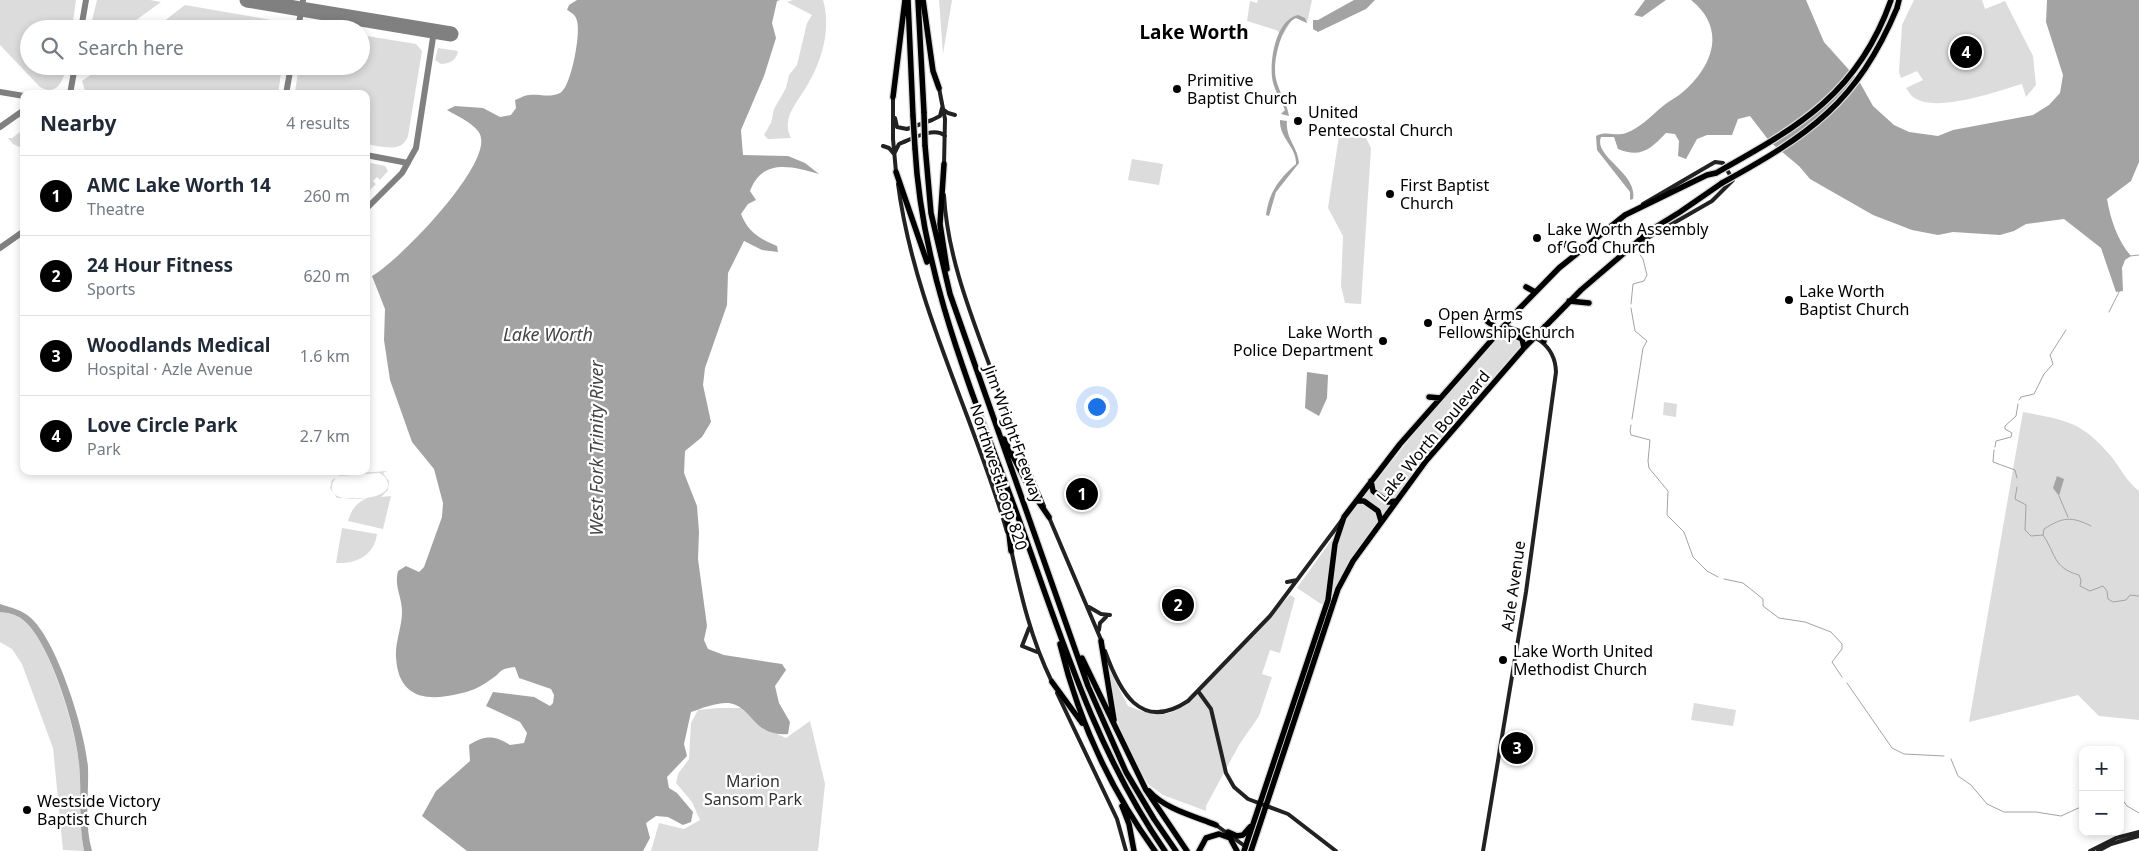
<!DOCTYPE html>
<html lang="en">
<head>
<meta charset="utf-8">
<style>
	:root { --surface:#fff; --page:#f6f6f7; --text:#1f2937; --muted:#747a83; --line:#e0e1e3; --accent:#000 }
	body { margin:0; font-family:"Noto Sans",sans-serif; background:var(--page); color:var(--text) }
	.controls { position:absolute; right:15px; bottom:15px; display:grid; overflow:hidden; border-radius:10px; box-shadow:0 2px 8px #0003 }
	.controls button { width:45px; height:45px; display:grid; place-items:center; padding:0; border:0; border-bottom:1px solid var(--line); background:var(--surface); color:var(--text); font:25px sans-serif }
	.you { position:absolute; left:1096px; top:406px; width:18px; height:18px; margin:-12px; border:4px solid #fff; border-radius:50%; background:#1a73e8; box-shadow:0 0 0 8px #1a73e833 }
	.badge { display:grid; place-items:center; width:32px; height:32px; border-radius:50%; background:var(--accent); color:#fff; font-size:16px; font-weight:700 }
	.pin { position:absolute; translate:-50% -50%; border:2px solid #fff; box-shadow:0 1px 5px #0006 }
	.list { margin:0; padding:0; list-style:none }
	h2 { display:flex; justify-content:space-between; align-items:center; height:65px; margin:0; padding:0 20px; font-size:21px }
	h2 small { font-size:16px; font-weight:400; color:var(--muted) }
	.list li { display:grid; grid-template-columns:32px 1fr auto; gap:15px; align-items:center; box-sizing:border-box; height:80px; padding:0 20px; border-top:1px solid var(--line) }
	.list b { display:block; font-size:19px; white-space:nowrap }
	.list p { margin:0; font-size:16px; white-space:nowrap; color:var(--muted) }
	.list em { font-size:16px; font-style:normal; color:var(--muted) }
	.icon { flex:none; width:28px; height:28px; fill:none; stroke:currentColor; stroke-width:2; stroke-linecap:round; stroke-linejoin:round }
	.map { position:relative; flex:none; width:2139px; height:851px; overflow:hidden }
	.search { position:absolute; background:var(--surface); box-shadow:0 2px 8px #0003; left:20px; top:20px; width:350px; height:55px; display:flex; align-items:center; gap:12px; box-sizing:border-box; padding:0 18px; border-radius:28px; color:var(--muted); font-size:19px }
	.panel { position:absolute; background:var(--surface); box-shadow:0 2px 8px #0003; left:20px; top:90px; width:350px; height:385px; border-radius:10px }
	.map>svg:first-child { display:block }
	.green { fill:#dcdcdc; fill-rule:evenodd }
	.water { fill:#a3a3a3 }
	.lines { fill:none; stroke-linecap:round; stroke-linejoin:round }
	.stream { stroke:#a3a3a3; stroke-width:1 }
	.taxiway { stroke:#808080; stroke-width:6 }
	.runway { stroke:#808080; stroke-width:15 }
	.highway-casing { stroke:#dbdbdb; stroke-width:8 }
	.secondary { stroke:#222; stroke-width:4 }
	.highway { stroke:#000; stroke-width:5.5 }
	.highway-bridge-casing { stroke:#dbdbdb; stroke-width:8; stroke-linecap:butt }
	.highway-bridge { stroke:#000; stroke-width:5.5 }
	.poi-dot { fill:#000; stroke:#fff; stroke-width:2 }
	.labels { text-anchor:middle; stroke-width:4.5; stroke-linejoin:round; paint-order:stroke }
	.poi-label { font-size:16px; fill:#000; stroke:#fff; text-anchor:start }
	.street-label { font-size:16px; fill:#000; stroke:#fff }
	.park-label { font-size:16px; fill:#333; stroke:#fff }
	.water-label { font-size:18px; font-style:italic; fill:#444; stroke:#fff }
	.quarter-label { font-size:19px; font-weight:bold; fill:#000; stroke:#fff }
</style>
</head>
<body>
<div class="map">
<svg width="2139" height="851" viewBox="0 0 2139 851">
	<rect width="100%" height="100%" fill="#fff"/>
	<!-- green -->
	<path class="green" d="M 0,0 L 76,0 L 72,29 L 29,29 L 29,66 L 66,66 C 64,80 57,97 40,87 L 0,45 Z
		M 97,0 L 150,0 L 161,2 L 124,29 L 90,29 Z
		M 793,0 L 823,0 C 831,26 823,58 809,82 C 800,100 780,117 791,138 L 768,139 L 764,135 L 771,123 L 774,109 L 786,88 L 789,75 L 797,65 L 807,23 L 812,15 L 787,2 Z
		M 939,0 L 952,0 L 943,54 Z
		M 1258,0 L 1312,0 L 1307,23 L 1296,18 L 1292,19 L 1283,35 L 1276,30 L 1247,21 L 1250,1 L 1257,3 Z
		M 1914,0 L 1982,0 L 1985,9 L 2005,1 L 2033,56 L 2036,85 L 2026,97 L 2022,84 C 1997,91 1936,114 1913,97 C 1910,95 1908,90 1906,88 L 1923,80 L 1917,71 L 1901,78 L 1899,72 L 1902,25 Z
		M 185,5 L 283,22 L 286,23 L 289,28 L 154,29 Z
		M 361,35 L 416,44 L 422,51 L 408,136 C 402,154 381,146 366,144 L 366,94 L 295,92 L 299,66 L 361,66 Z
		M 438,48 L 458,51 C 457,60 449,64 441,64 L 435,60 Z
		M 103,66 L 282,66 L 278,94 L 86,94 L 82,81 Z
		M 24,129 L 24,149 L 13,144 L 8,138 L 12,138 Z
		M 1340,129 L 1363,132 L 1371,148 L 1361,304 L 1345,303 L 1341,286 L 1343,236 L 1328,208 Z
		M 1132,159 L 1163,164 L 1159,185 L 1128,180 Z
		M 366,162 L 385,166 L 388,171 L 380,180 L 377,177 L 373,181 L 376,184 L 366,194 Z
		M 1502,333 L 1521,339 L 1522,344 L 1424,459 L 1350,560 L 1330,601 L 1321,604 L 1297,588 L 1347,518 L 1424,421 Z
		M 1664,402 L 1677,404 L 1676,417 L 1663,415 Z
		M 2023,412 C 2065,420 2081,421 2110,455 C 2120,467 2126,481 2139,491 L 2139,720 L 2099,716 L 2078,695 L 1969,722 Z
		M 387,471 L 383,473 L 389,481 L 388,490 L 381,497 L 391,496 L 383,529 L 348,521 C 351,510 357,502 367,498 L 337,498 L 330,488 L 332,480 L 342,474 ZM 379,473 C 384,475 388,479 388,485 C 388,499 350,501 340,497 C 329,494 330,482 338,476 Z
		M 342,528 L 377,534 C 374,556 356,564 336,563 Z
		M 1290,595 L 1295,598 L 1280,653 L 1270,650 L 1262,674 L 1272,677 L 1259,716 L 1239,745 L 1206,806 L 1206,811 L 1163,795 L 1148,784 L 1120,733 L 1109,669 L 1128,706 C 1155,716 1163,719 1188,704 Z
		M 0,612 C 8,613 15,614 22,619 C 50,640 75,728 79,763 C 82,793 78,821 84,851 L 63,850 L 53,748 L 22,664 L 12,649 L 0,642 Z
		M 1694,703 L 1736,710 L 1733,726 L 1691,720 Z
		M 718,708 L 741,708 L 763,728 L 786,738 L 810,721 L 825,784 L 818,851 L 651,851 L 659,823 L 684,829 L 700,820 L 692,802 L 676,783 L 678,774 L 689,759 L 691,723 L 698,710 Z"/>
	<!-- water -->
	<path class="water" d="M 577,0 L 780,0 L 777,1 L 772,23 L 776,38 L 764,76 L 741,130 L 743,155 L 788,156 L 805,163 L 819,174 C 792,166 762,158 750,191 L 756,200 L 748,204 L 741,214 C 748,232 760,239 777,246 L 778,252 L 762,250 L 744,241 L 728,273 L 727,305 L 705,368 L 703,385 L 711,422 L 702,437 L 685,451 L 684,473 L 697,506 L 699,532 L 698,559 L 707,626 L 704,640 L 708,649 L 724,655 L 782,664 L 786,670 L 775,686 L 779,703 L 790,722 L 788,734 C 753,737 753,707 729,703 C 717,702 702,708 691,712 L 684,744 L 687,756 L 667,777 L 669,788 L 677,793 L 693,812 L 691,822 L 683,825 L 668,817 L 656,816 L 646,823 L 650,838 L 643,851 L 467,851 L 422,816 L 436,791 L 470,761 L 469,745 C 484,735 495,735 510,745 L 524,743 L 527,733 L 520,722 L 486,706 L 493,692 L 534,697 L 550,706 L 553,703 L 554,695 L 551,689 L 519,678 L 515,667 C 497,669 503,672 490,680 C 481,687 469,692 458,694 C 425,702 398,697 396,657 C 395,642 402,627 402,612 C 402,596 394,588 398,571 L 406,566 L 419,572 L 424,567 L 442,517 L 443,503 L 434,469 L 412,442 L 390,380 L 384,340 L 385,309 L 372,276 C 399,261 487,170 481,138 C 480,126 457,116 447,110 L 455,106 L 483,108 L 500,117 L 511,115 L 516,108 L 515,100 C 519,99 524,95 529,95 C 539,94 550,98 560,93 C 571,88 581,33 577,21 C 576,15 572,13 567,10 L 569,5 Z
		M 1354,0 L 1375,0 L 1366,9 L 1318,32 L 1313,29 L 1313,20 L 1318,20 Z
		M 1645,0 L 1666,0 L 1642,17 L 1634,15 Z
		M 1691,0 L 1806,0 L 1824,42 L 1859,81 L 1873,106 L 1894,125 L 1909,132 L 1938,136 L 1953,130 L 2033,115 L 2049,105 L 2060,93 L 2063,75 L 2046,22 L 2047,0 L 2139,0 L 2139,162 L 2131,181 L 2107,199 C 2110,218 2118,242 2131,256 L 2125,260 L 2122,268 L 2123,291 L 2116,292 L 2101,248 L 2064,219 L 2026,224 L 2014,231 L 2000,235 L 1953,232 L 1938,235 L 1912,230 L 1873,215 L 1810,179 L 1799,166 L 1770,142 L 1750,116 L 1738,119 L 1732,135 L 1707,135 L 1697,139 L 1686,159 L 1678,156 L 1679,141 L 1675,134 L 1666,133 C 1650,150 1640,158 1618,149 L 1614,137 L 1601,137 C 1593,157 1638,173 1633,199 L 1630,200 L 1630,192 L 1597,150 L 1596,136 C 1607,130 1615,137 1626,133 C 1639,129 1652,115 1663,106 C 1670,100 1678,97 1684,91 C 1714,64 1726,28 1691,0 Z
		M 1298,15 L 1305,18 L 1307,23 L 1296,18 C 1281,24 1272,64 1276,79 C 1279,92 1287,103 1289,116 L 1281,114 L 1285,110 C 1281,100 1273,88 1272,77 C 1270,58 1276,20 1298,15 Z
		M 1280,120 L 1287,121 C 1285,138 1298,147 1299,163 L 1276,192 L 1269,216 L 1266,215 C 1269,192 1279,179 1296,164 C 1297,147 1279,138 1280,120 Z
		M 1307,372 L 1328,375 L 1327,398 L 1319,416 L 1305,408 Z
		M 2057,476 L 2064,479 L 2059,496 L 2053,488 Z
		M 0,604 C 12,608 22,610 31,618 C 58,643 85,731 88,767 C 89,795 84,823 92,851 L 84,851 C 78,821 82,793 79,763 C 76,728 50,640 22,619 C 15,614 8,613 0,612 Z"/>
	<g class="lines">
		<!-- stream -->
		<path class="stream" d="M 2130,256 L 2139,255
			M 1631,304 L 1633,284 L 1644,281 L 1647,275 L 1643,259 L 1636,249
			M 1631,308 L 1635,331 L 1647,341 L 1643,348 L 1632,419
			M 2109,312 L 2120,290
			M 2019,400 L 2021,397 L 2034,394 L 2044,374 L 2053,364 L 2050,355 L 2066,330
			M 1631,425 L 1630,431 L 1631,435 L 1650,440 L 1648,461 L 1649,468 L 1668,491 L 1667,515 L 1684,532 L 1693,557 L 1707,571 L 1718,577
			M 1995,447 L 1996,441 L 2011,437 L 2012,433 L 2005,429 L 2005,426 L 2016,416 L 2018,404
			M 1994,450 L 1993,462 L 2015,470 L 2017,478
			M 2017,487 L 2015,499 L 2026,505 L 2025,530 L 2031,536 L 2043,535 C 2056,554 2053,568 2079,575 L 2081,580 L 2080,586 L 2090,591 L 2103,586 L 2107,591 L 2108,599 L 2113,602 L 2126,600 L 2130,595 L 2139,596
			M 2059,496 L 2068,517
			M 2043,535 L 2044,529 C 2063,517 2071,516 2091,526
			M 1724,579 L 1743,583 L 1763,599 L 1763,606 L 1779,618 L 1805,622 L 1831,632 L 1842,644 L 1842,649 L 1832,662 L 1842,677
			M 1847,683 L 1892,748 L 1904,754 L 1944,756
			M 1951,759 L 1958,776 L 1971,785 L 1987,804 L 2004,812 L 2036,812 L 2061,816 L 2083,806
			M 2120,796 L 2127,806 L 2139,813"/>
		<!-- taxiway -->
		<path class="taxiway" d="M 81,29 L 86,0
			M 298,29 L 303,0
			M 0,92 L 24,96
			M 70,94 L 75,66
			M 286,94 L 291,66
			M 0,127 L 24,110
			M 366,155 L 408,163
			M 366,209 L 402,173 L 416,148 L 434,31
			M 0,248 L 24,231"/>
		<!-- runway -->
		<path class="runway" d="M 247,0 L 451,34"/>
		<!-- highway casing -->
		<g class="highway-casing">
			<path id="highway" d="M 908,0 L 913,116
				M 918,0 L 924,113
				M 923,0 L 933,71 L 939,88
				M 1897,8 L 1899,0
				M 893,97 L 905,0
				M 925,145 L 931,213 L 950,294 L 1088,686 L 1126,772 L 1154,819 L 1176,851
				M 915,148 C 922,277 973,394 1017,514 C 1059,630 1094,749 1165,851
				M 944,164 L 940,224 L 947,269
				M 896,172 L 927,262
				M 1565,244 L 1571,250 L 1580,250
				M 1526,287 L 1535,292
				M 1569,301 L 1589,303
				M 1488,322 L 1494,326 L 1495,336
				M 1499,331 L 1507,332 L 1522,339 L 1524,348
				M 1544,341 L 1545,326
				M 1429,397 L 1440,398
				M 1004,439 L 1030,489 L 1049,517
				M 990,451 L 1008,525 L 1011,551
				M 1371,481 L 1373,491 L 1388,502 L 1396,501
				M 1357,501 L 1364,501 L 1378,511 L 1381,521
				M 1101,641 L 1114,720
				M 1060,644 C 1078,719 1110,789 1155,851
				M 1082,658 L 1146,790 L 1187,851
				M 1052,682 L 1082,723
				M 1149,791 C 1165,809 1194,816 1216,825
				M 1122,806 L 1129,824 L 1134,851
				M 1228,832 L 1237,836 L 1243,835 L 1250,827
				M 1199,851 L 1206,838 L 1219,834 L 1230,838 L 1237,851
				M 1244,851 L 1328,600 L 1335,544 L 1344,517 L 1400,444 L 1519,309 L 1559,268 L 1625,215 L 1707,175 L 1716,173
				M 1251,851 L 1338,589 L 1353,561 L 1426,461 L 1524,348 L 1581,290 L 1651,230 L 1680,212 L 1722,183"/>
		</g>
		<!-- secondary -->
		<path class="secondary" d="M 939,88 L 945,119 L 944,165
			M 893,97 L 893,139 L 896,172
			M 944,110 L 948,113 L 955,115
			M 895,118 L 897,127 L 907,129 L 932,120 L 940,116 L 942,108
			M 883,146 L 889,148 L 894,154 L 899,144 C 912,139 934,126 945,136
			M 898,184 C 914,306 974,416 1007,532
			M 944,195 C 947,253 969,310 989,364 C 1006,412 1024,459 1044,506
			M 1639,243 L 1712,201 L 1733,180 L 1723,163 L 1715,162 L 1643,204
			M 1048,515 L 1102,642
			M 1011,549 C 1021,596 1031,639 1052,682
			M 1287,582 L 1297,580
			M 1089,607 L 1101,614 L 1110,615
			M 1029,628 L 1022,646 L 1037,652
			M 1099,630 L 1100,623 L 1106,617
			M 1105,651 C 1119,690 1140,733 1188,701 L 1270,616 L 1342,520
			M 1198,691 L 1211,709 L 1226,773 L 1234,787 L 1248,799 L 1288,814 L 1336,851
			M 1057,693 L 1117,819 L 1126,851
			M 1216,825 L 1246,847
			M 1483,851 L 1526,592 L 1556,372 C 1555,341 1530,334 1505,326
			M 2090,851 L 2116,838 L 2139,832
			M 2098,851 L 2111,844 L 2139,836"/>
		<!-- highway -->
		<use href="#highway" class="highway"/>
		<!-- highway-bridge casing -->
		<g class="highway-bridge-casing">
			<path id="highway-bridge" d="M 924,113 L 925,145
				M 913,116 L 915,148
				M 1716,173 C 1798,127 1858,94 1891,0
				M 1722,183 C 1809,135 1857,103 1897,8"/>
		</g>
		<!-- highway-bridge -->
		<use href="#highway-bridge" class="highway-bridge"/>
	</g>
	<!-- markers -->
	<g class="poi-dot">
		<circle cx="1177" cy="89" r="5"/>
		<circle cx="1298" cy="121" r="5"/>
		<circle cx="1390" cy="194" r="5"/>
		<circle cx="1537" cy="238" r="5"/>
		<circle cx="1789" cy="300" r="5"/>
		<circle cx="1428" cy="323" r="5"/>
		<circle cx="1383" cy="341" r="5"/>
		<circle cx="1503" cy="660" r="5"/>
		<circle cx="27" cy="810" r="5"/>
	</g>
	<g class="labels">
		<!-- poi labels -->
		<g class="poi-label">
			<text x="1187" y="86">Primitive<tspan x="1187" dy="18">Baptist Church</tspan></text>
			<text x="1308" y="118">United<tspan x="1308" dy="18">Pentecostal Church</tspan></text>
			<text x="1400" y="191">First Baptist<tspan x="1400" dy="18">Church</tspan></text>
			<text x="1547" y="235">Lake Worth Assembly<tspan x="1547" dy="18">of God Church</tspan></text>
			<text x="1799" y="297">Lake Worth<tspan x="1799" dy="18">Baptist Church</tspan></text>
			<text x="1438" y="320">Open Arms<tspan x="1438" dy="18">Fellowship Church</tspan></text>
			<text x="1373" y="338" text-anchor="end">Lake Worth<tspan x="1373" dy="18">Police Department</tspan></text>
			<text x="1513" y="657">Lake Worth United<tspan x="1513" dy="18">Methodist Church</tspan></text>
			<text x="37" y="807">Westside Victory<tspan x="37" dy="18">Baptist Church</tspan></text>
		</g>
		<!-- street labels -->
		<g class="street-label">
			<text transform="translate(1014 434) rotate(70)" y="6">Jim Wright Freeway</text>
			<text transform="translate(1433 436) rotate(-50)" y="6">Lake Worth Boulevard</text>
			<text transform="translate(999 477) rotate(72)" y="6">Northwest Loop 820</text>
			<text transform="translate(1513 586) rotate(-82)" y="6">Azle Avenue</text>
		</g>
		<!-- park labels -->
		<g class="park-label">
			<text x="753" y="787">Marion<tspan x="753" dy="18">Sansom Park</tspan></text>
		</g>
		<!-- water labels -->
		<g class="water-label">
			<text x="548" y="341">Lake Worth</text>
			<text transform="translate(597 448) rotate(-90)" y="6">West Fork Trinity River</text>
		</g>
		<!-- quarter labels -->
		<g class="quarter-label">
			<text x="1194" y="39">Lake Worth</text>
		</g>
	</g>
</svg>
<div class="controls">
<button>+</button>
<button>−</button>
</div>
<div class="you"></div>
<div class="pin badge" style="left:1082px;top:494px">1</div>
<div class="pin badge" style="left:1178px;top:605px">2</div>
<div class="pin badge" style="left:1517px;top:748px">3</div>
<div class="pin badge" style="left:1966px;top:52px">4</div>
<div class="search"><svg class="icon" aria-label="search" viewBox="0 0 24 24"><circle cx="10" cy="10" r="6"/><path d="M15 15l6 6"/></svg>Search here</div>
<section class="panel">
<h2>Nearby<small>4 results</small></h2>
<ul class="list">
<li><span class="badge">1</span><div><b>AMC Lake Worth 14</b><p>Theatre</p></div><em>260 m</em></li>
<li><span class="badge">2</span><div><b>24 Hour Fitness</b><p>Sports</p></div><em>620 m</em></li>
<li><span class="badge">3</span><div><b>Woodlands Medical</b><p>Hospital · Azle Avenue</p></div><em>1.6 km</em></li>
<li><span class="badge">4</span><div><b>Love Circle Park</b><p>Park</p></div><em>2.7 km</em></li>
</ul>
</section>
</div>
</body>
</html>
